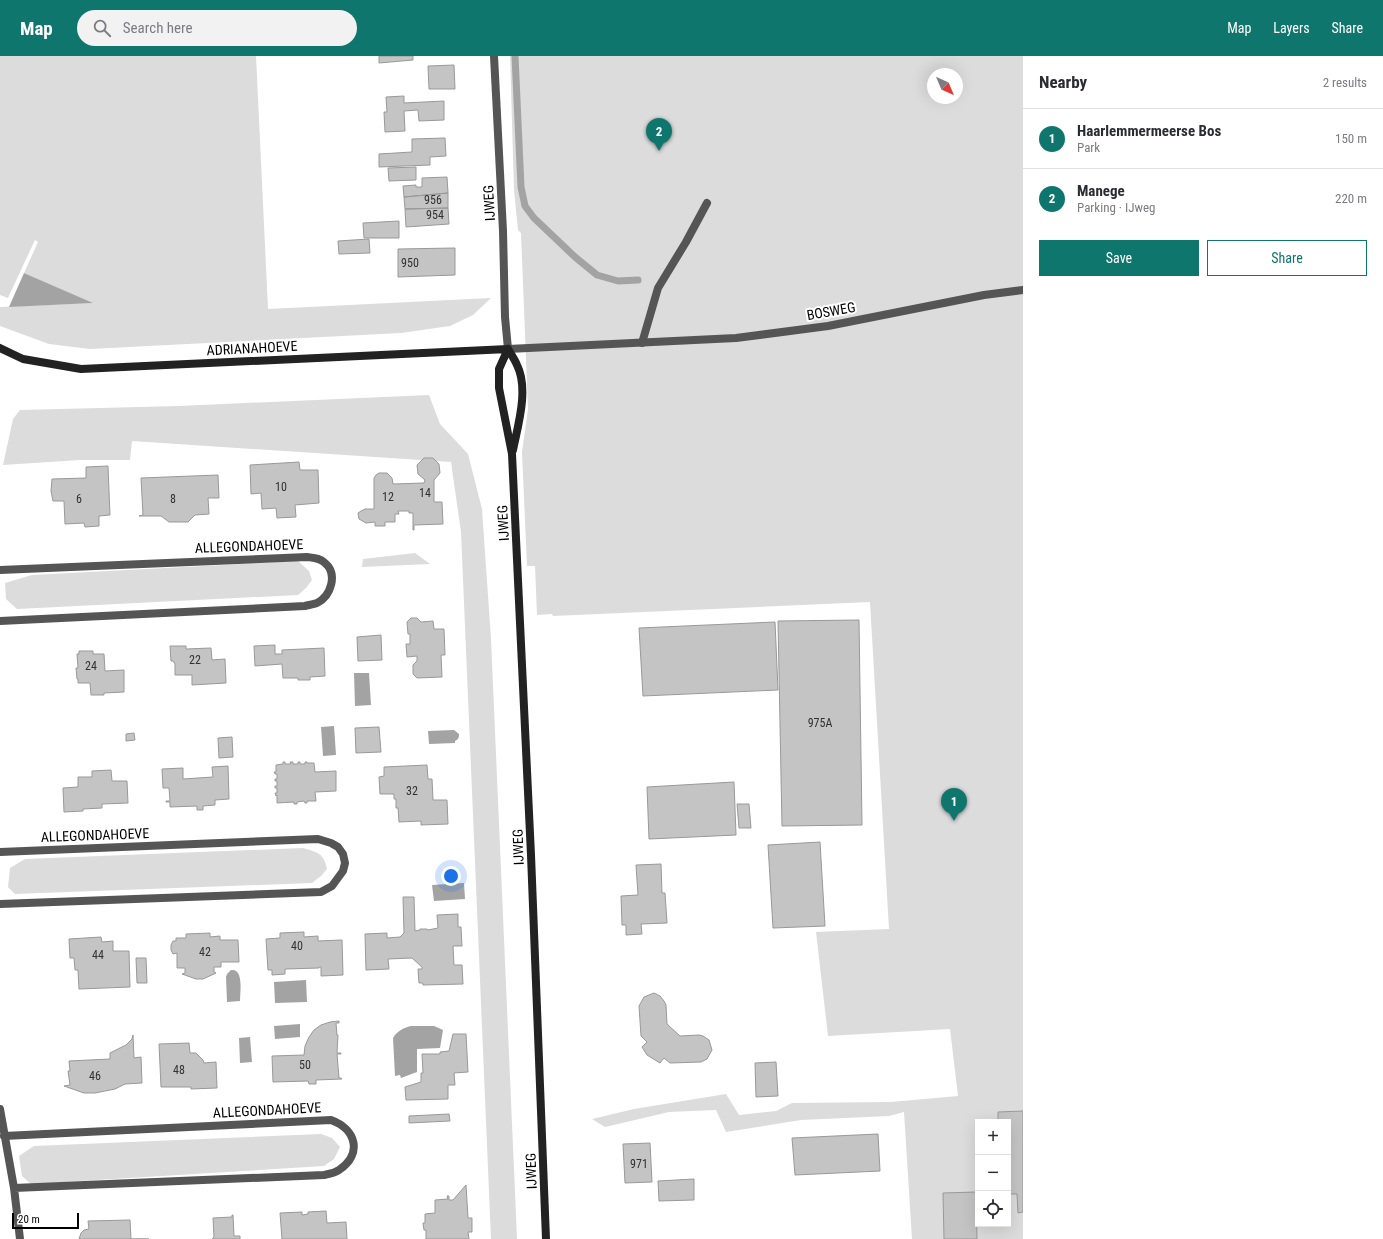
<!DOCTYPE html>
<html lang="en">
<head>
<meta charset="utf-8">
<style>
	:root { --surface:#fff; --page:#f2f2f3; --text:#2b2b33; --muted:#7c7c81; --line:#e1e1e2; --accent:#0f766e }
	body { margin:0; font-family:"Roboto Condensed",sans-serif; background:var(--page); color:var(--text) }
	.controls { position:absolute; right:12px; bottom:12px; display:grid; overflow:hidden; border-radius:0px; box-shadow:0 4px 16px #0002 }
	.controls button { width:36px; height:36px; display:grid; place-items:center; padding:0; border:0; border-bottom:1px solid var(--line); background:var(--surface); color:var(--text); font:20px sans-serif }
	.compass { position:absolute; left:927px; top:12px; width:36px; height:36px; border-radius:50%; background:var(--surface); box-shadow:0 4px 16px #0002; rotate:136deg }
	.scale { position:absolute; left:12px; bottom:10px; width:67px; box-sizing:border-box; padding-left:4px; border:2px solid #000; border-top:0; font-size:11px; line-height:14px; white-space:nowrap; color:#000; -webkit-text-stroke:3px #fff; paint-order:stroke }
	.you { position:absolute; left:451px; top:820px; width:14px; height:14px; margin:-10px; border:3px solid #fff; border-radius:50%; background:#1a73e8; box-shadow:0 0 0 6px #1a73e833 }
	.badge { display:grid; place-items:center; width:26px; height:26px; border-radius:50%; background:var(--accent); color:#fff; font-size:13px; font-weight:700 }
	.pin { position:absolute; translate:-50% -33px; filter:drop-shadow(0 1px 2px #0008) }
	.pin::after { content:''; position:absolute; top:21px; width:14px; height:12px; background:inherit; clip-path:polygon(0 0,100% 0,50% 100%) }
	.list { margin:0; padding:0; list-style:none }
	h2 { display:flex; justify-content:space-between; align-items:center; height:52px; margin:0; padding:0 16px; font-size:17px }
	h2 small { font-size:13px; font-weight:400; color:var(--muted) }
	.list li { display:grid; grid-template-columns:26px 1fr auto; gap:12px; align-items:center; box-sizing:border-box; height:60px; padding:0 16px; border-top:1px solid var(--line) }
	.list b { display:block; font-size:15px; white-space:nowrap }
	.list p { margin:0; font-size:13px; white-space:nowrap; color:var(--muted) }
	.list em { font-size:13px; font-style:normal; color:var(--muted) }
	.actions { display:flex; gap:8px; padding:12px 16px }
	.actions a { flex:1; padding:9px 0; border:1px solid var(--accent); border-radius:0px; text-align:center; font-size:14px; color:var(--accent) }
	.actions .main { background:var(--accent); color:#fff }
	.icon { flex:none; width:22px; height:22px; fill:none; stroke:currentColor; stroke-width:2; stroke-linecap:round; stroke-linejoin:round }
	.map { position:relative; flex:none; width:1023px; height:1183px; overflow:hidden }
	header { display:flex; align-items:center; gap:24px; box-sizing:border-box; height:56px; padding:0 20px; background:var(--accent); color:#fff }
	header strong { font-size:19px }
	nav { display:flex; gap:22px; margin-inline-start:auto; font-size:14px }
	.search { width:280px; height:36px; background:var(--page); display:flex; align-items:center; gap:10px; box-sizing:border-box; padding:0 14px; border-radius:22px; color:var(--muted); font-size:15px }
	main { display:flex }
	aside { flex:1; background:var(--surface) }
	.map>svg:first-child { display:block }
	.green { fill:#dcdcdc; fill-rule:evenodd }
	.water { fill:#a3a3a3 }
	.lines { fill:none; stroke-linecap:round; stroke-linejoin:round }
	.stream { stroke:#a3a3a3; stroke-width:7 }
	.building { fill:#c4c4c4; stroke:#999 }
	.lane { stroke:#555; stroke-width:8 }
	.street { stroke:#555; stroke-width:8 }
	.secondary { stroke:#222; stroke-width:8 }
	.labels { text-anchor:middle; stroke-width:4; stroke-linejoin:round; paint-order:stroke }
	.number-label { font-size:12px; fill:#313131 }
	.street-label { font-size:14px; fill:#000; stroke:#fff }
</style>
</head>
<body>
<header>
<strong>Map</strong>
<div class="search"><svg class="icon" aria-label="search" viewBox="0 0 24 24"><circle cx="10" cy="10" r="6"/><path d="M15 15l6 6"/></svg>Search here</div>
<nav><a>Map</a><a>Layers</a><a>Share</a></nav>
</header>
<main>
<div class="map">
<svg width="1023" height="1183" viewBox="0 0 1023 1183">
	<rect width="100%" height="100%" fill="#fff"/>
	<!-- green -->
	<path class="green" d="M 0,0 L 256,0 L 268,253 L 491,242 L 473,259 L 450,270 L 401,277 L 90,293 L 49,288 L 0,270 L 0,251 L 92,247 L 24,217 L 38,186 L 35,184 L 8,242 L 0,239 Z
		M 510,0 L 1023,0 L 1023,1183 L 912,1183 L 904,1056 L 889,1060 L 801,1064 L 726,1076 L 716,1054 L 669,1056 L 605,1071 L 592,1063 L 634,1053 L 726,1038 L 739,1059 L 776,1055 L 792,1047 L 891,1046 L 958,1040 L 950,973 L 828,980 L 816,876 L 889,873 L 870,546 L 553,560 L 552,558 L 537,559 L 535,510 L 527,510 L 522,396 L 528,353 L 521,177 L 518,174 L 514,134 ZM 933,18 L 957,18 L 957,42 L 933,42 ZM 978,1066 L 1008,1066 L 1008,1168 L 978,1168 Z
		M 429,339 L 440,368 L 468,398 L 482,453 L 491,583 L 517,1183 L 491,1183 L 461,476 L 451,406 L 132,385 L 130,404 L 80,404 L 3,409 L 13,363 L 20,354 L 179,350 Z
		M 415,497 L 430,508 L 362,511 L 363,503 Z
		M 298,505 L 309,515 L 312,524 L 306,532 L 298,539 L 17,553 L 6,543 L 5,527 L 32,519 Z
		M 303,792 C 317,796 324,797 327,813 L 321,820 L 312,827 L 15,838 L 8,831 L 10,812 L 25,803 Z
		M 321,1078 L 332,1082 L 340,1091 L 334,1103 L 324,1110 L 31,1128 L 22,1120 L 19,1100 L 34,1090 Z"/>
	<!-- water -->
	<path class="water" d="M 24,217 L 93,247 L 9,251 Z
		M 354,617 L 369,617 L 371,649 L 355,650 Z
		M 334,670 L 336,699 L 323,700 L 321,671 Z
		M 454,674 L 459,678 C 459,681 459,683 455,685 L 455,687 L 429,688 L 428,675 Z
		M 464,827 L 465,843 L 434,845 L 432,829 Z
		M 231,914 C 244,912 240,936 240,945 L 227,946 L 226,921 L 227,918 Z
		M 306,924 L 307,946 L 275,947 L 274,926 Z
		M 300,968 L 300,981 L 275,983 L 274,970 Z
		M 411,970 L 434,970 L 443,974 L 440,992 L 417,993 L 417,1016 L 401,1022 L 400,1019 L 395,1020 L 393,982 C 397,975 403,972 411,970 Z
		M 250,981 L 252,1006 L 240,1007 L 239,982 Z"/>
	<g class="lines">
		<!-- stream -->
		<path class="stream" d="M 515,0 L 521,131 L 525,150 L 534,162 L 575,201 L 597,219 L 618,225 L 638,224"/>
	</g>
	<!-- building -->
	<path class="building" d="M 379,0 L 413,0 L 413,4 L 379,7 Z
		M 454,9 L 455,33 L 429,33 L 428,10 Z
		M 404,40 L 404,47 L 444,45 L 444,64 L 419,65 L 418,54 L 404,55 L 405,75 L 385,76 L 384,56 L 387,56 L 386,41 Z
		M 445,82 L 446,100 L 430,101 L 430,109 L 379,111 L 379,98 L 412,96 L 412,83 Z
		M 416,111 L 416,124 L 389,125 L 388,112 Z
		M 447,121 L 448,137 L 404,141 L 403,130 L 416,129 L 416,131 L 422,131 L 422,122 Z
		M 448,137 L 448,152 L 405,153 L 404,141 Z
		M 448,152 L 449,168 L 406,171 L 405,153 Z
		M 399,165 L 399,182 L 364,182 L 363,167 Z
		M 369,183 L 370,197 L 339,198 L 338,185 Z
		M 455,192 L 455,219 L 398,221 L 398,193 Z
		M 424,402 L 433,402 L 439,408 L 440,417 L 434,424 L 434,446 L 442,446 L 443,468 L 414,469 L 414,474 L 413,474 L 413,457 L 409,457 L 409,455 L 398,455 L 399,458 L 395,458 L 395,466 L 385,466 L 385,470 L 375,470 L 375,466 L 366,467 L 359,463 L 358,457 L 361,455 L 365,453 L 374,453 L 374,422 L 376,419 L 379,417 L 387,417 L 392,422 L 393,428 L 424,427 L 425,424 L 418,418 L 417,409 Z
		M 299,406 L 300,414 L 318,414 L 319,447 L 295,449 L 296,461 L 277,462 L 276,452 L 262,453 L 261,437 L 251,438 L 250,409 Z
		M 108,410 L 110,459 L 99,460 L 99,470 L 85,471 L 84,467 L 65,468 L 64,445 L 53,445 L 51,435 L 52,423 L 86,422 L 86,411 Z
		M 218,419 L 219,442 L 208,442 L 209,458 L 195,459 L 188,466 L 169,466 L 161,460 L 139,460 L 143,459 L 141,422 Z
		M 411,562 L 417,562 L 421,566 L 433,565 L 434,573 L 444,573 L 445,599 L 441,599 L 442,621 L 417,622 L 413,618 L 413,609 L 417,605 L 417,600 L 407,601 L 406,588 L 410,588 L 410,578 L 408,578 L 407,566 Z
		M 859,564 L 862,769 L 782,770 L 778,565 Z
		M 775,566 L 778,634 L 643,640 L 639,572 Z
		M 381,579 L 382,604 L 358,605 L 357,581 Z
		M 275,589 L 275,598 L 282,598 L 282,594 L 324,592 L 325,620 L 310,621 L 310,624 L 298,624 L 298,622 L 283,622 L 282,608 L 255,610 L 254,590 Z
		M 170,590 L 186,590 L 186,593 L 211,592 L 212,604 L 225,603 L 226,627 L 192,629 L 192,619 L 175,619 L 175,608 L 173,605 L 171,605 Z
		M 79,595 L 93,595 L 93,598 L 104,598 L 105,615 L 124,614 L 124,636 L 104,637 L 104,639 L 91,639 L 90,627 L 78,627 L 78,623 L 77,623 L 76,612 L 78,612 L 77,598 L 79,598 Z
		M 379,671 L 381,696 L 356,697 L 355,672 Z
		M 134,677 L 135,684 L 126,685 L 126,678 Z
		M 232,681 L 233,701 L 219,702 L 218,682 Z
		M 283,706 L 285,706 L 285,708 L 291,708 L 290,706 L 293,706 L 293,708 L 298,708 L 298,706 L 300,706 L 300,708 L 305,708 L 305,706 L 307,706 L 307,707 L 314,707 L 315,716 L 336,715 L 336,735 L 315,736 L 316,745 L 307,745 L 307,747 L 305,747 L 304,745 L 297,746 L 297,748 L 294,748 L 294,746 L 277,747 L 277,739 L 276,740 L 275,737 L 277,737 L 277,732 L 275,732 L 275,730 L 277,730 L 277,725 L 275,725 L 275,723 L 277,723 L 277,718 L 275,718 L 274,716 L 276,716 L 276,709 L 283,708 Z
		M 427,709 L 428,723 L 432,723 L 433,744 L 447,744 L 448,768 L 421,769 L 421,765 L 399,766 L 398,752 L 396,752 L 396,743 L 394,743 L 394,738 L 380,738 L 379,721 L 384,720 L 384,711 Z
		M 228,710 L 229,743 L 215,744 L 215,749 L 203,750 L 203,754 L 197,754 L 197,750 L 170,751 L 170,746 L 166,746 L 166,745 L 170,745 L 169,732 L 163,732 L 162,713 L 183,712 L 183,723 L 213,721 L 212,711 Z
		M 111,714 L 112,725 L 127,725 L 128,747 L 102,748 L 102,752 L 83,753 L 83,755 L 64,756 L 63,732 L 78,731 L 78,721 L 92,721 L 92,715 Z
		M 734,726 L 736,779 L 649,783 L 647,731 Z
		M 737,748 L 749,748 L 751,772 L 739,772 Z
		M 820,786 L 825,870 L 773,872 L 768,789 Z
		M 661,808 L 662,837 L 665,837 L 667,867 L 641,868 L 642,878 L 626,879 L 626,869 L 622,869 L 621,840 L 638,839 L 636,809 Z
		M 403,841 L 414,841 L 415,875 L 420,874 L 420,873 L 427,873 L 428,874 L 438,872 L 437,859 L 458,858 L 458,871 L 461,871 L 462,890 L 453,890 L 454,909 L 462,909 L 463,928 L 423,929 L 423,927 L 419,927 L 418,913 L 422,913 L 422,911 L 412,902 L 388,903 L 389,913 L 366,914 L 365,878 L 387,877 L 387,882 L 400,881 L 404,877 Z
		M 304,876 L 304,881 L 318,880 L 318,885 L 342,884 L 343,919 L 321,920 L 321,911 L 319,911 L 319,912 L 285,913 L 285,918 L 272,919 L 272,914 L 268,914 L 266,883 L 280,882 L 280,877 Z
		M 210,877 L 210,881 L 220,880 L 220,884 L 238,884 L 239,906 L 221,906 L 221,911 L 214,911 L 214,916 L 216,917 L 203,923 L 196,923 L 182,918 L 185,917 L 185,912 L 177,912 L 177,897 L 173,898 L 171,894 L 171,889 L 173,885 L 176,885 L 176,882 L 186,882 L 186,878 Z
		M 101,881 L 102,886 L 113,885 L 113,895 L 129,895 L 130,931 L 79,933 L 78,914 L 75,914 L 74,902 L 70,902 L 69,883 Z
		M 136,902 L 146,902 L 147,927 L 137,927 Z
		M 654,937 L 660,940 L 664,945 L 666,949 L 667,968 L 680,980 L 699,979 L 703,980 L 709,984 L 712,994 L 707,1003 L 701,1006 L 670,1007 L 664,1002 L 660,1007 L 647,999 L 642,991 L 647,986 L 641,980 L 639,950 L 644,941 Z
		M 339,965 L 339,967 L 336,967 L 337,979 L 338,979 L 337,997 L 341,997 L 341,998 L 337,998 L 339,1022 L 341,1022 L 342,1023 L 316,1024 L 316,1028 L 309,1028 L 308,1025 L 273,1026 L 272,1000 L 304,999 L 305,990 L 309,981 L 314,974 L 321,969 L 330,966 Z
		M 453,978 L 466,978 L 468,1016 L 454,1017 L 455,1029 L 448,1029 L 448,1043 L 406,1044 L 405,1031 L 421,1026 L 421,1017 L 423,1017 L 422,998 L 440,998 L 440,996 L 449,995 Z
		M 133,979 L 134,1002 L 141,1001 L 142,1027 L 125,1028 L 115,1033 L 95,1037 L 84,1037 L 64,1030 L 70,1029 L 68,1015 L 70,1015 L 69,1005 L 110,1003 L 110,997 L 126,989 L 132,983 Z
		M 189,987 L 190,997 L 196,997 L 203,1004 L 204,1007 L 216,1006 L 217,1032 L 191,1033 L 191,1031 L 161,1031 L 159,988 Z
		M 776,1006 L 778,1040 L 756,1041 L 755,1007 Z
		M 1023,1055 L 1023,1156 L 1018,1157 L 1017,1138 L 1008,1138 L 1008,1066 L 998,1066 L 998,1056 Z
		M 449,1058 L 450,1065 L 409,1067 L 409,1060 Z
		M 878,1078 L 880,1115 L 795,1119 L 792,1082 Z
		M 650,1087 L 652,1126 L 625,1127 L 623,1088 Z
		M 694,1123 L 694,1144 L 659,1145 L 658,1125 Z
		M 466,1129 L 468,1162 L 472,1162 L 472,1176 L 468,1176 L 469,1183 L 426,1183 L 426,1174 L 424,1174 L 423,1167 L 425,1167 L 425,1158 L 435,1157 L 435,1144 L 448,1143 L 447,1140 L 449,1140 L 449,1144 L 453,1144 Z
		M 976,1136 L 977,1183 L 944,1183 L 943,1137 Z
		M 326,1155 L 327,1167 L 346,1166 L 347,1183 L 282,1183 L 280,1157 L 302,1156 L 302,1159 L 308,1158 L 308,1156 Z
		M 232,1159 L 233,1159 L 234,1180 L 240,1180 L 240,1183 L 212,1183 L 214,1181 L 213,1162 L 232,1161 Z
		M 130,1164 L 131,1183 L 149,1183 L 79,1183 L 81,1177 L 84,1174 L 89,1173 L 88,1165 Z"/>
	<g class="lines">
		<!-- lane -->
		<path class="lane" d="M 642,287 L 658,232 L 686,186 L 707,147"/>
		<!-- street -->
		<path class="street" d="M 494,0 L 503,175 L 505,261 L 508,293 L 736,282 L 828,270 L 984,239 L 1023,234
			M 0,514 L 307,501 C 314,502 320,502 325,507 C 338,518 331,540 317,547 C 314,548 309,549 305,550 L 0,565
			M 0,796 L 318,783 L 331,787 L 338,791 L 343,798 L 345,807 L 343,815 L 332,830 L 321,836 L 0,848
			M 0,1053 L 14,1132 L 20,1183
			M 4,1080 L 331,1064 C 356,1073 363,1098 339,1114 C 335,1117 329,1118 324,1119 L 14,1132"/>
		<!-- secondary -->
		<path class="secondary" d="M 0,292 L 23,303 L 81,313 L 508,293
			M 508,293 L 499,313 L 499,332 L 512,398 L 531,799 L 546,1183
			M 508,293 C 511,298 515,304 517,309 C 529,333 518,369 513,394"/>
	</g>
	<g class="labels">
		<!-- number labels -->
		<g class="number-label">
			<text x="433" y="148">956</text>
			<text x="435" y="163">954</text>
			<text x="410" y="211">950</text>
			<text x="281" y="435">10</text>
			<text x="425" y="441">14</text>
			<text x="388" y="445">12</text>
			<text x="79" y="447">6</text>
			<text x="173" y="447">8</text>
			<text x="195" y="608">22</text>
			<text x="91" y="614">24</text>
			<text x="820" y="671">975A</text>
			<text x="412" y="739">32</text>
			<text x="297" y="894">40</text>
			<text x="205" y="900">42</text>
			<text x="98" y="903">44</text>
			<text x="305" y="1013">50</text>
			<text x="179" y="1018">48</text>
			<text x="95" y="1024">46</text>
			<text x="639" y="1112">971</text>
		</g>
		<!-- street labels -->
		<g class="street-label">
			<text transform="translate(489 147) rotate(-93)" y="5">IJWEG</text>
			<text transform="translate(831 255) rotate(-10)" y="5">BOSWEG</text>
			<text transform="translate(252 292) rotate(-3)" y="5">ADRIANAHOEVE</text>
			<text transform="translate(503 467) rotate(-93)" y="5">IJWEG</text>
			<text transform="translate(249 490) rotate(-2)" y="5">ALLEGONDAHOEVE</text>
			<text transform="translate(95 779) rotate(-2)" y="5">ALLEGONDAHOEVE</text>
			<text transform="translate(518 791) rotate(-92)" y="5">IJWEG</text>
			<text transform="translate(267 1054) rotate(-3)" y="5">ALLEGONDAHOEVE</text>
			<text transform="translate(531 1115) rotate(-92)" y="5">IJWEG</text>
		</g>
	</g>
</svg>
<div class="controls">
<button>+</button>
<button>−</button>
<button><svg class="icon" aria-label="locate" viewBox="0 0 24 24"><circle cx="12" cy="12" r="6"/><path d="M12 2v4M12 18v4M2 12h4M18 12h4"/></svg></button>
</div>
<svg class="compass" viewBox="-18 -18 36 36"><path d="M0-13l5 13h-10z" fill="#e53935"/><path d="M0 13l5-13h-10z" fill="#7c7c81"/></svg>
<div class="scale">20 m</div>
<div class="you"></div>
<div class="pin badge" style="left:954px;top:765px">1</div>
<div class="pin badge" style="left:659px;top:95px">2</div>
</div>
<aside>
<h2>Nearby<small>2 results</small></h2>
<ul class="list">
<li><span class="badge">1</span><div><b>Haarlemmermeerse Bos</b><p>Park</p></div><em>150 m</em></li>
<li><span class="badge">2</span><div><b>Manege</b><p>Parking · IJweg</p></div><em>220 m</em></li>
</ul>
<div class="actions"><a class="main">Save</a><a>Share</a></div>
</aside>
</main>
</body>
</html>
